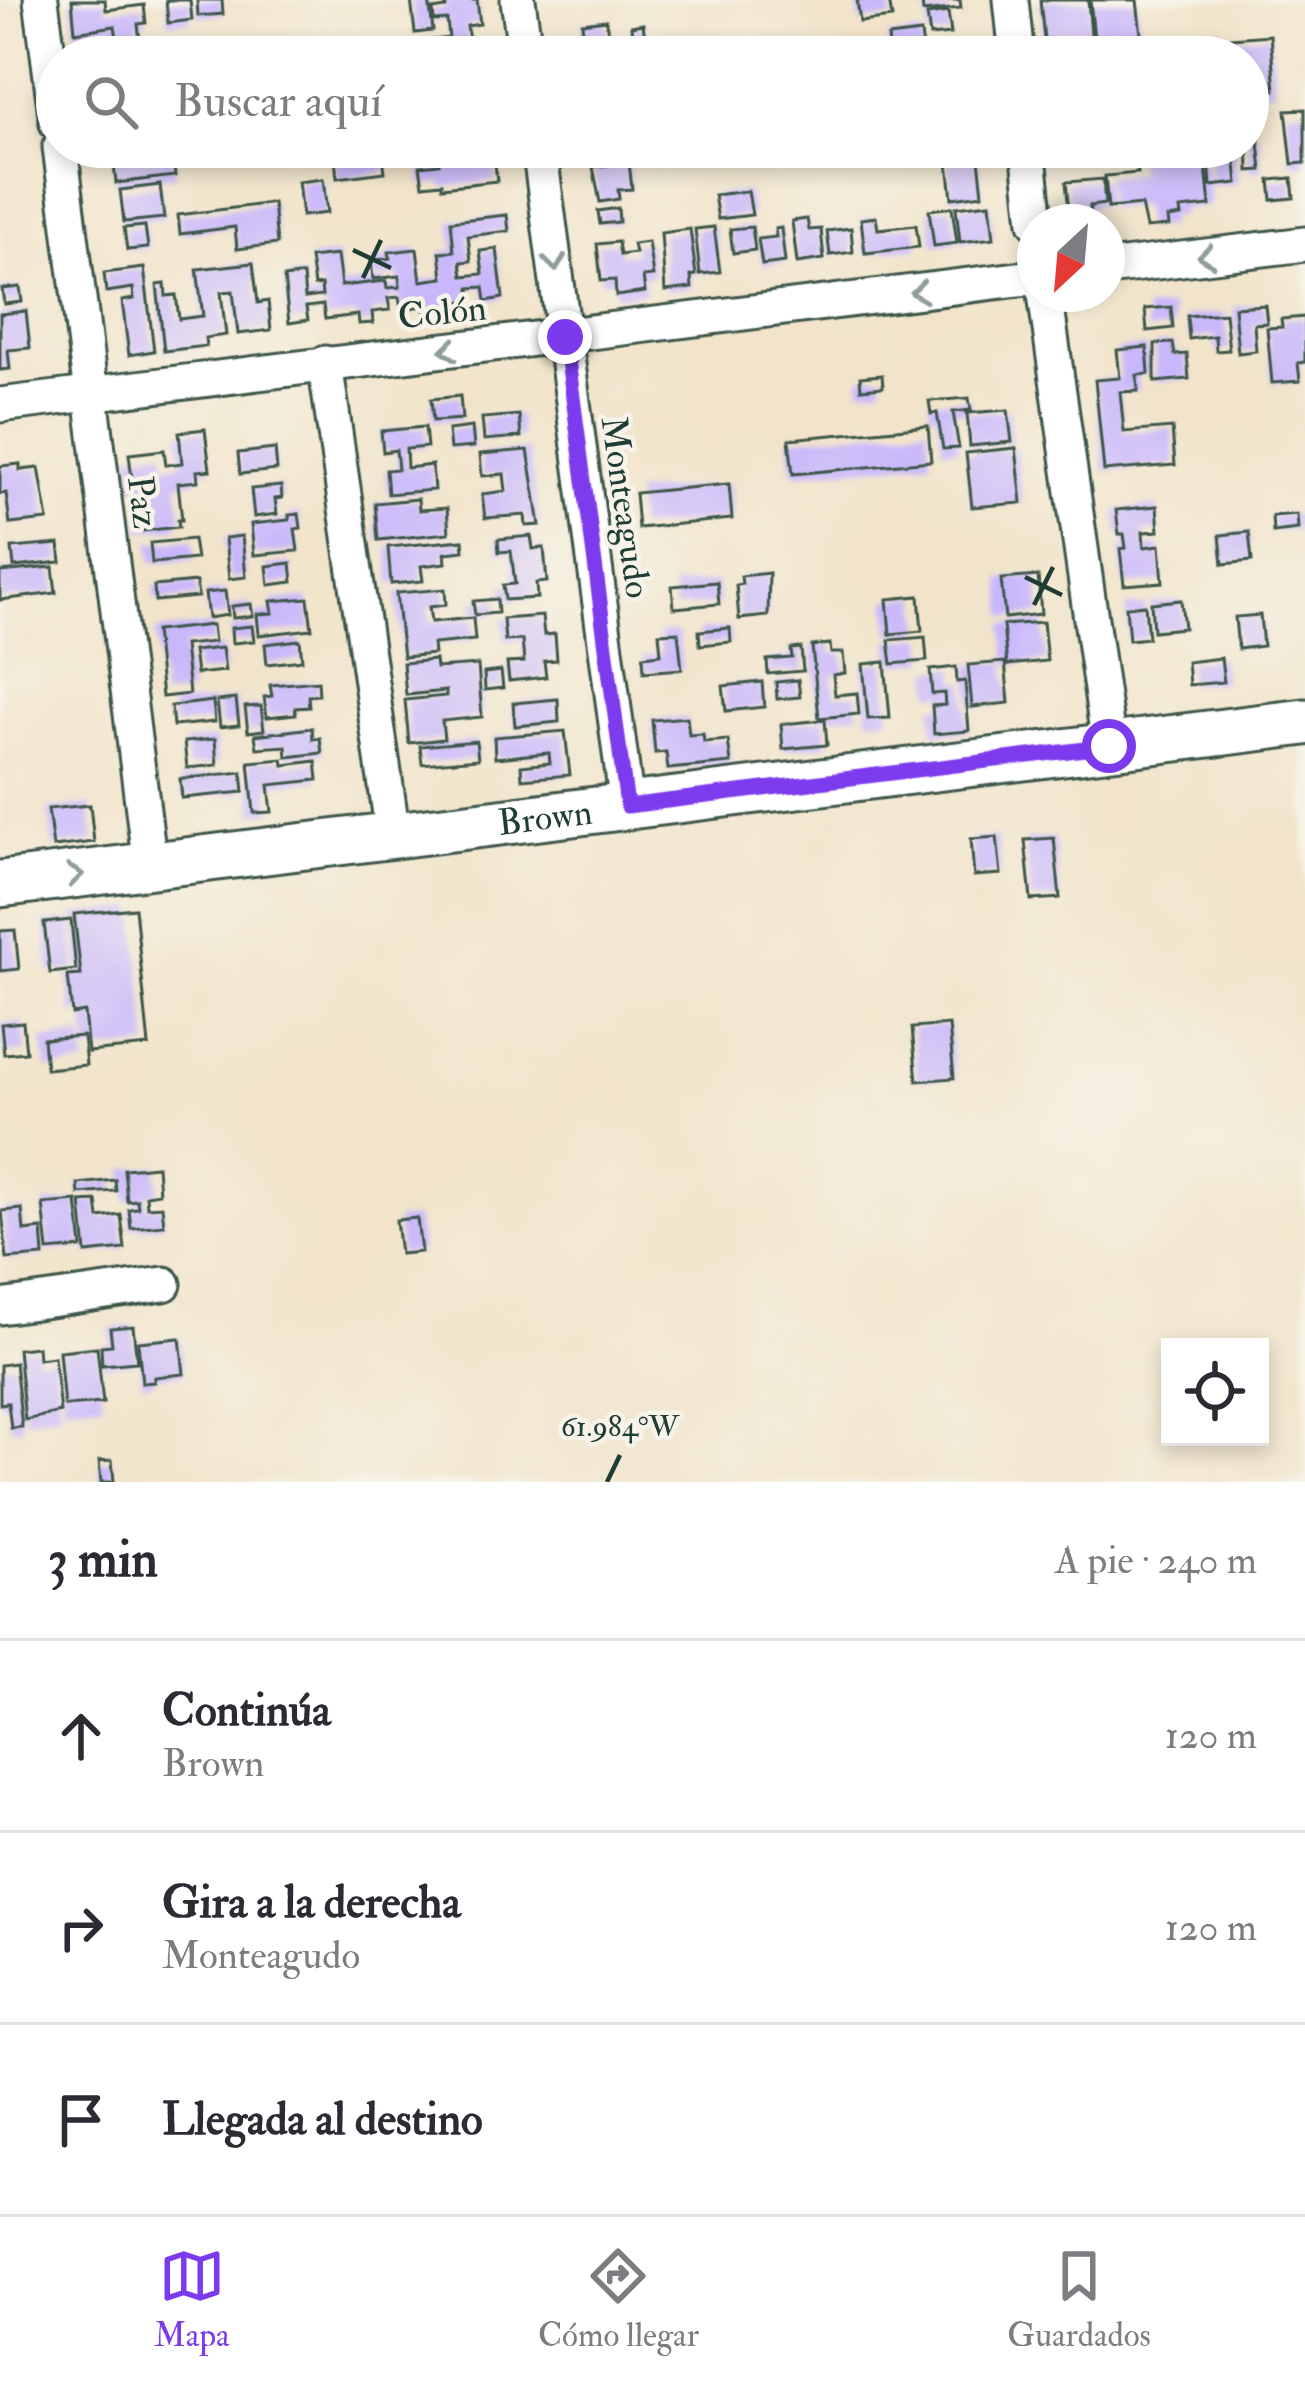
<!DOCTYPE html>
<html lang="es">
<head>
<meta charset="utf-8">
<style>
	:root { --surface:#fff; --page:#f2f2f3; --text:#2b2b33; --muted:#7c7c81; --line:#e1e1e2; --accent:#7c3aed }
	body { margin:0; font-family:"IM FELL Double Pica",serif; background:var(--page); color:var(--text) }
	.controls { position:absolute; right:36px; bottom:36px; display:grid; overflow:hidden; border-radius:0px; box-shadow:0 6px 18px #0003 }
	.controls button { width:108px; height:108px; display:grid; place-items:center; padding:0; border:0; border-bottom:3px solid var(--line); background:var(--surface); color:var(--text); font:60px sans-serif }
	.compass { position:absolute; left:1017px; top:204px; width:108px; height:108px; border-radius:50%; background:var(--surface); box-shadow:0 6px 18px #0003; rotate:206deg }
	.stop { position:absolute; width:36px; height:36px; margin:-27px; border:9px solid #7c3aed; border-radius:50%; background:#fff }
	.stop.end { background:#7c3aed; border-color:#fff; box-shadow:0 3px 12px #0008 }
	.list { margin:0; padding:0; list-style:none }
	h2 { display:flex; justify-content:space-between; align-items:center; height:156px; margin:0; padding:0 48px; font-size:51px }
	h2 small { font-size:39px; font-weight:400; color:var(--muted) }
	.list li { display:grid; grid-template-columns:78px 1fr auto; gap:36px; align-items:center; box-sizing:border-box; height:192px; padding:0 48px; border-top:3px solid var(--line) }
	.list b { display:block; font-size:45px; white-space:nowrap }
	.list p { margin:0; font-size:39px; white-space:nowrap; color:var(--muted) }
	.list em { font-size:39px; font-style:normal; color:var(--muted) }
	.icon { flex:none; width:66px; height:66px; fill:none; stroke:currentColor; stroke-width:2; stroke-linecap:round; stroke-linejoin:round }
	.map { position:relative; flex:none; width:1305px; height:1482px; overflow:hidden }
	.search { position:absolute; background:var(--surface); box-shadow:0 6px 18px #0003; left:36px; right:36px; top:36px; height:132px; display:flex; align-items:center; gap:30px; box-sizing:border-box; padding:0 42px; border-radius:66px; color:var(--muted); font-size:45px }
	.sheet { height:732px; background:var(--surface) }
	nav { display:flex; justify-content:space-around; align-items:center; box-sizing:border-box; height:168px; border-top:3px solid var(--line); background:var(--surface); font-size:33px; color:var(--muted) }
	nav a { display:grid; justify-items:center; gap:6px }
	nav .on { color:var(--accent) }
	.map>svg:first-child { display:block }
	.building { fill:#c9b7fb }
	.lines { fill:none; stroke-linecap:round; stroke-linejoin:round }
	.street-casing { stroke:#3e564a; stroke-width:39 }
	.secondary-casing { stroke:#3e564a; stroke-width:51 }
	.street { stroke:#fff; stroke-width:33 }
	.secondary { stroke:#fff; stroke-width:45 }
	.oneway { stroke:#8f9e9a }
	.route { stroke:#7c3aed; stroke-width:15 }
	.ticks { fill:none; stroke:#1f3d34; stroke-width:4.5 }
	.labels { text-anchor:middle; stroke-width:9; stroke-linejoin:round; paint-order:stroke }
	.street-label { font-size:36px; fill:#1f3d34; stroke:#f7f3e8 }
	.ticks-label { font-size:30px; text-anchor:middle; fill:#1f3d34; stroke:#f7f3e8; stroke-width:9; stroke-linejoin:round; paint-order:stroke }
</style>
</head>
<body>
<div class="map">
<svg width="1305" height="1482" viewBox="0 0 1305 1482">
	<rect width="100%" height="100%" fill="#f7f3e8"/>
	<filter id="ink" filterUnits="userSpaceOnUse"><feTurbulence type="fractalNoise" baseFrequency=".00833" numOctaves="2"/><feDisplacementMap in="SourceGraphic" scale="24" xChannelSelector="R" yChannelSelector="G"/><feConvolveMatrix kernelMatrix="1 2 1 2 8 2 1 2 1" color-interpolation-filters="sRGB"/></filter>
	<filter id="wash" filterUnits="userSpaceOnUse"><feTurbulence type="fractalNoise" baseFrequency=".004" numOctaves="4" result="noise"/><feDisplacementMap in="SourceGraphic" scale="48" xChannelSelector="R" yChannelSelector="G"/><feGaussianBlur stdDeviation="2.7" result="paint"/><feColorMatrix in="noise" values="0 0 0 0 0 0 0 0 0 0 0 0 0 0 0 0 0 1.4 0 .05"/><feComposite in="paint" operator="in"/></filter>
	<g filter="url(#wash)">
		<rect width="100%" height="100%" fill="#f1e4ca"/>
		<g id="blocks">
			<!-- building -->
			<path class="building" d="M 72,0 L 105,0 L 106,10 L 144,5 L 146,23 L 138,24 L 140,42 L 118,45 L 115,26 L 75,32 Z
				M 166,0 L 190,0 L 192,20 L 168,23 Z
				M 197,0 L 222,0 L 223,14 L 198,16 Z
				M 411,0 L 429,0 L 433,31 L 415,33 Z
				M 445,0 L 477,0 L 480,24 L 467,26 L 471,57 L 436,57 L 434,40 L 449,38 L 447,20 L 434,21 L 433,10 L 446,8 Z
				M 857,0 L 889,0 L 892,18 L 860,22 Z
				M 922,0 L 960,0 L 961,8 L 923,12 Z
				M 1040,0 L 1088,0 L 1093,57 L 1050,57 L 1050,49 L 1045,49 Z
				M 1090,0 L 1137,0 L 1141,35 L 1106,38 L 1108,57 L 1096,57 Z
				M 948,12 L 951,34 L 930,36 L 927,15 Z
				M 606,20 L 609,41 L 584,44 L 582,23 Z
				M 643,24 L 646,45 L 633,46 L 631,26 Z
				M 921,33 L 924,57 L 890,57 L 888,37 Z
				M 1270,35 L 1275,90 L 1248,92 L 1248,57 L 1233,57 L 1231,38 Z
				M 610,45 L 612,57 L 573,57 L 572,49 Z
				M 1305,109 L 1305,163 L 1292,164 L 1286,110 Z
				M 1258,133 L 1262,170 L 1249,171 L 1248,134 Z
				M 112,147 L 148,147 L 150,159 L 166,157 L 165,147 L 192,147 L 193,154 L 173,156 L 175,176 L 116,183 Z
				M 334,147 L 382,147 L 385,172 L 337,178 Z
				M 437,147 L 493,147 L 497,181 L 442,187 L 442,183 L 423,185 L 420,166 L 439,164 Z
				M 1182,147 L 1183,158 L 1200,157 L 1201,166 L 1206,166 L 1210,206 L 1180,209 L 1181,216 L 1168,218 L 1169,226 L 1146,228 L 1141,205 L 1108,208 L 1105,176 L 1138,173 L 1135,148 Z
				M 1208,147 L 1234,147 L 1238,183 L 1211,186 Z
				M 979,159 L 983,194 L 952,198 L 948,163 Z
				M 629,162 L 632,189 L 618,190 L 619,199 L 600,202 L 593,167 Z
				M 1292,178 L 1294,198 L 1272,200 L 1270,180 Z
				M 323,179 L 327,213 L 302,216 L 298,182 Z
				M 1103,179 L 1105,204 L 1090,206 L 1091,222 L 1070,222 L 1066,182 Z
				M 160,185 L 164,218 L 124,222 L 120,190 Z
				M 748,191 L 752,215 L 718,219 L 714,195 Z
				M 273,203 L 277,244 L 237,249 L 235,227 L 180,234 L 178,215 Z
				M 990,203 L 994,238 L 960,242 L 956,207 Z
				M 952,207 L 957,243 L 934,246 L 929,210 Z
				M 618,208 L 619,222 L 600,224 L 598,211 Z
				M 507,215 L 509,231 L 468,236 L 471,261 L 461,262 L 463,276 L 483,274 L 480,251 L 497,249 L 503,298 L 486,301 L 484,287 L 470,288 L 471,300 L 451,303 L 452,312 L 425,315 L 424,306 L 401,309 L 399,297 L 388,298 L 390,310 L 372,312 L 373,323 L 359,324 L 358,315 L 325,319 L 323,305 L 306,307 L 308,320 L 289,323 L 284,278 L 303,275 L 305,298 L 322,296 L 321,285 L 314,286 L 310,258 L 337,255 L 341,286 L 386,281 L 387,288 L 400,287 L 399,276 L 373,279 L 371,261 L 390,258 L 389,252 L 417,249 L 421,281 L 443,278 L 440,252 L 454,251 L 451,221 Z
				M 876,217 L 878,229 L 916,225 L 919,247 L 865,253 L 861,219 Z
				M 807,219 L 809,230 L 821,229 L 824,259 L 797,263 L 792,221 Z
				M 145,226 L 148,248 L 127,250 L 124,228 Z
				M 714,227 L 720,272 L 700,274 L 695,229 Z
				M 752,227 L 755,250 L 733,253 L 730,229 Z
				M 781,228 L 785,262 L 762,265 L 758,239 L 776,237 L 775,229 Z
				M 851,228 L 853,252 L 830,255 L 827,231 Z
				M 690,229 L 696,275 L 691,276 L 692,288 L 665,291 L 661,233 Z
				M 618,242 L 620,255 L 635,253 L 633,244 L 648,242 L 653,276 L 643,277 L 645,292 L 616,296 L 615,280 L 601,281 L 597,244 Z
				M 253,263 L 258,303 L 268,301 L 271,330 L 238,334 L 233,291 L 221,292 L 226,335 L 205,338 L 206,346 L 164,351 L 157,285 L 165,284 L 166,296 L 176,295 L 179,319 L 203,316 L 197,269 Z
				M 144,268 L 154,351 L 129,355 L 122,301 L 134,299 L 133,288 L 106,292 L 104,273 Z
				M 20,287 L 22,302 L 4,304 L 2,289 Z
				M 1265,305 L 1267,323 L 1254,324 L 1256,351 L 1238,353 L 1234,307 Z
				M 1171,307 L 1173,328 L 1147,331 L 1145,309 Z
				M 26,311 L 30,348 L 8,350 L 10,369 L 0,370 L 0,314 Z
				M 1225,313 L 1229,350 L 1216,351 L 1215,336 L 1189,339 L 1187,316 Z
				M 1305,317 L 1305,362 L 1298,363 L 1300,381 L 1272,383 L 1267,328 L 1282,327 L 1281,319 Z
				M 1173,343 L 1175,355 L 1187,354 L 1189,379 L 1155,382 L 1155,344 Z
				M 1147,347 L 1149,374 L 1137,375 L 1138,391 L 1120,392 L 1124,432 L 1172,428 L 1175,465 L 1104,471 L 1095,380 L 1120,378 L 1117,350 Z
				M 882,375 L 883,387 L 861,389 L 860,377 Z
				M 460,396 L 462,419 L 433,421 L 431,399 Z
				M 969,398 L 971,410 L 953,412 L 959,448 L 943,449 L 937,413 L 931,414 L 929,401 Z
				M 1008,410 L 1012,442 L 970,446 L 967,413 Z
				M 519,415 L 521,437 L 484,440 L 482,418 Z
				M 928,426 L 931,461 L 793,474 L 789,439 Z
				M 425,427 L 427,447 L 406,449 L 407,468 L 432,465 L 434,490 L 388,494 L 386,470 L 398,469 L 396,450 L 383,452 L 381,431 Z
				M 472,427 L 474,447 L 450,449 L 448,430 Z
				M 205,429 L 210,470 L 197,471 L 198,481 L 178,483 L 182,520 L 178,520 L 179,527 L 141,531 L 139,515 L 149,514 L 146,487 L 133,488 L 129,454 L 164,450 L 166,465 L 182,463 L 179,432 Z
				M 1016,448 L 1022,503 L 972,507 L 966,453 Z
				M 275,449 L 277,470 L 240,474 L 238,453 Z
				M 528,450 L 540,525 L 526,526 L 525,515 L 485,518 L 482,494 L 506,491 L 504,474 L 482,476 L 480,454 Z
				M 20,464 L 20,470 L 39,468 L 48,520 L 10,524 L 6,493 L 0,494 L 0,466 Z
				M 729,484 L 732,519 L 638,528 L 635,493 Z
				M 281,486 L 282,498 L 275,499 L 277,514 L 254,517 L 251,489 Z
				M 418,499 L 419,510 L 447,508 L 449,533 L 378,540 L 375,503 Z
				M 1157,506 L 1159,531 L 1143,532 L 1144,547 L 1160,545 L 1163,582 L 1124,585 L 1120,549 L 1126,548 L 1124,534 L 1119,534 L 1116,510 Z
				M 299,514 L 301,528 L 295,529 L 298,551 L 254,555 L 251,524 L 289,520 L 289,515 Z
				M 1297,514 L 1298,529 L 1273,532 L 1272,516 Z
				M 1249,532 L 1252,561 L 1223,564 L 1220,535 Z
				M 242,536 L 246,577 L 229,579 L 225,538 Z
				M 531,536 L 533,549 L 544,548 L 547,582 L 536,583 L 537,598 L 505,600 L 503,585 L 515,584 L 511,551 L 499,552 L 498,539 Z
				M 193,539 L 196,559 L 152,563 L 150,543 Z
				M 463,540 L 464,551 L 445,553 L 446,563 L 421,566 L 423,581 L 391,584 L 388,547 Z
				M 59,544 L 61,562 L 14,567 L 12,548 Z
				M 291,563 L 293,582 L 269,585 L 267,566 Z
				M 53,567 L 56,593 L 0,600 L 0,572 Z
				M 769,573 L 768,616 L 739,619 L 736,585 L 742,584 L 741,576 Z
				M 1038,576 L 1041,614 L 1005,618 L 1001,579 Z
				M 196,582 L 198,597 L 155,601 L 154,586 Z
				M 717,582 L 719,604 L 674,608 L 672,586 Z
				M 445,589 L 446,605 L 429,607 L 431,622 L 473,618 L 475,640 L 433,644 L 434,654 L 403,657 L 396,593 Z
				M 225,591 L 228,615 L 208,618 L 205,593 Z
				M 919,596 L 922,631 L 890,634 L 887,599 Z
				M 308,598 L 312,629 L 259,635 L 257,614 L 273,613 L 271,601 Z
				M 497,599 L 498,613 L 475,615 L 473,601 Z
				M 1181,600 L 1184,628 L 1153,631 L 1151,603 Z
				M 251,604 L 253,616 L 233,618 L 232,606 Z
				M 1145,605 L 1148,638 L 1129,640 L 1126,607 Z
				M 1260,615 L 1263,646 L 1238,649 L 1235,617 Z
				M 542,616 L 544,635 L 555,634 L 557,660 L 544,661 L 546,677 L 509,681 L 507,663 L 524,662 L 522,640 L 505,641 L 503,619 Z
				M 1043,622 L 1047,661 L 1007,665 L 1003,625 Z
				M 212,625 L 214,642 L 184,645 L 189,694 L 162,697 L 155,631 Z
				M 252,626 L 254,641 L 232,643 L 231,628 Z
				M 730,628 L 731,642 L 700,645 L 699,631 Z
				M 678,632 L 682,669 L 644,672 L 643,656 L 661,654 L 659,633 Z
				M 925,637 L 927,661 L 892,664 L 889,640 Z
				M 300,640 L 302,660 L 267,664 L 265,644 Z
				M 830,644 L 831,653 L 843,653 L 845,673 L 833,675 L 835,695 L 857,693 L 859,714 L 819,718 L 812,646 Z
				M 222,648 L 225,671 L 196,674 L 193,651 Z
				M 801,648 L 803,671 L 768,674 L 767,660 L 792,658 L 791,649 Z
				M 1221,658 L 1224,682 L 1189,685 L 1187,662 Z
				M 435,660 L 436,668 L 478,665 L 482,717 L 442,721 L 444,739 L 409,743 L 405,700 L 446,696 L 446,691 L 406,695 L 403,663 Z
				M 885,662 L 890,718 L 868,719 L 863,664 Z
				M 1005,662 L 1009,703 L 972,707 L 968,665 Z
				M 956,667 L 957,682 L 965,681 L 969,731 L 934,734 L 932,706 L 945,705 L 944,693 L 932,694 L 930,670 Z
				M 501,671 L 503,688 L 485,690 L 484,673 Z
				M 798,680 L 800,697 L 777,699 L 776,682 Z
				M 318,681 L 319,695 L 308,696 L 309,707 L 295,708 L 296,714 L 267,717 L 264,697 L 272,696 L 270,685 Z
				M 762,682 L 764,707 L 726,711 L 723,686 Z
				M 236,699 L 239,725 L 220,727 L 217,701 Z
				M 558,699 L 559,722 L 515,726 L 513,703 Z
				M 213,701 L 215,722 L 173,726 L 171,706 Z
				M 261,706 L 264,730 L 248,732 L 245,707 Z
				M 687,717 L 689,735 L 703,734 L 704,742 L 728,740 L 731,763 L 668,769 L 666,752 L 655,753 L 652,720 Z
				M 825,720 L 827,745 L 783,749 L 781,724 Z
				M 312,728 L 313,739 L 320,738 L 322,753 L 287,757 L 286,746 L 257,748 L 255,735 Z
				M 565,731 L 570,775 L 522,779 L 521,766 L 550,763 L 549,753 L 495,758 L 494,737 Z
				M 215,739 L 217,765 L 187,768 L 184,742 Z
				M 476,741 L 478,759 L 422,764 L 420,746 Z
				M 283,759 L 284,765 L 316,761 L 318,780 L 269,785 L 272,812 L 254,813 L 249,762 Z
				M 242,772 L 244,792 L 182,798 L 180,779 Z
				M 90,805 L 94,842 L 53,847 L 48,809 Z
				M 997,837 L 1001,874 L 974,876 L 971,839 Z
				M 1054,838 L 1060,898 L 1031,900 L 1025,840 Z
				M 135,908 L 149,1046 L 88,1052 L 84,1012 L 72,1014 L 68,976 L 81,975 L 74,914 Z
				M 71,920 L 76,970 L 50,973 L 44,923 Z
				M 15,930 L 19,969 L 0,971 L 0,931 Z
				M 23,1022 L 26,1052 L 4,1054 L 1,1024 Z
				M 949,1025 L 954,1078 L 917,1081 L 912,1028 Z
				M 83,1036 L 86,1065 L 46,1069 L 43,1039 Z
				M 157,1166 L 159,1193 L 146,1195 L 147,1207 L 162,1206 L 164,1225 L 131,1228 L 129,1209 L 138,1208 L 137,1200 L 127,1201 L 124,1169 Z
				M 115,1180 L 116,1191 L 79,1194 L 78,1184 Z
				M 77,1201 L 82,1248 L 48,1251 L 43,1204 Z
				M 97,1201 L 99,1218 L 121,1215 L 125,1249 L 86,1253 L 81,1202 Z
				M 22,1209 L 24,1231 L 42,1229 L 44,1256 L 7,1259 L 2,1211 Z
				M 417,1218 L 421,1252 L 400,1254 L 396,1220 Z
				M 133,1326 L 137,1362 L 102,1365 L 101,1346 L 112,1345 L 110,1328 Z
				M 180,1338 L 184,1374 L 154,1377 L 154,1382 L 142,1383 L 138,1342 Z
				M 37,1347 L 38,1359 L 54,1357 L 60,1412 L 25,1420 L 18,1349 Z
				M 97,1347 L 103,1403 L 64,1406 L 59,1351 Z
				M 15,1363 L 22,1427 L 11,1428 L 8,1403 L 0,1404 L 0,1365 Z
				M 112,1460 L 114,1482 L 101,1482 L 99,1461 Z"/>
		</g>
	</g>
	<g filter="url(#ink)">
		<use href="#blocks" fill-opacity="0" stroke="#3e564a" stroke-width="3"/>
		<g class="lines">
			<!-- street casing -->
			<g class="street-casing">
				<path id="street" d="M 41,0 L 57,123
					M 518,0 L 526,57
					M 1011,0 L 1017,57
					M 60,147 L 150,866
					M 539,147 L 627,806
					M 1028,147 L 1036,222
					M 1107,268 L 1305,244
					M 1045,294 L 1109,746
					M 325,363 L 393,835
					M 0,405 L 1035,277
					M 0,1307 L 164,1284"/>
			</g>
			<!-- secondary casing -->
			<g class="secondary-casing">
				<g id="secondary">
					<path id="s1" d="M 0,884 L 1305,722"/>
				</g>
			</g>
			<!-- street -->
			<use href="#street" class="street"/>
			<!-- secondary -->
			<use href="#secondary" class="secondary"/>
		</g>
		<!-- one-way arrows -->
		<defs><path id="oneway-chevron" d="M-2-3.5L2.5 0L-2 3.5" fill="none" stroke-width="1.6" stroke-linecap="round" stroke-linejoin="round" transform="scale(3)"/></defs>
		<g class="oneway">
			<use href="#oneway-chevron" transform="translate(1206 256) rotate(173)"/>
			<use href="#oneway-chevron" transform="translate(555 263) rotate(82)"/>
			<use href="#oneway-chevron" transform="translate(919 292) rotate(173)"/>
			<use href="#oneway-chevron" transform="translate(449 350) rotate(174)"/>
			<use href="#oneway-chevron" transform="translate(75 875) rotate(-7)"/>
		</g>
	</g>
	<g class="lines" filter="url(#ink)">
		<!-- route -->
		<path class="route" d="M 565,337 L 627,806 L 1109,746"/>
	</g>
	<!-- ticks -->
	<path class="ticks" d="M 353,250 L 391,268M 363,278 L 381,240M 1025,577 L 1062,595M 1034,605 L 1053,567M 607,1482 L 620,1455"/>
	<g class="labels">
		<!-- street labels -->
		<g class="street-label">
			<text transform="translate(442 311) rotate(-6)" y="13">Colón</text>
			<text transform="translate(144 502) rotate(83)" y="13">Paz</text>
			<text transform="translate(627 507) rotate(82)" y="13">Monteagudo</text>
			<text dy="13" stroke="none"><textPath href="#s1" startOffset="549">Brown</textPath></text>
		</g>
	</g>
	<g class="ticks-label">
		<text x="620" y="1436">61.984°W</text>
	</g>
</svg>
<div class="controls">
<button><svg class="icon" aria-label="locate" viewBox="0 0 24 24"><circle cx="12" cy="12" r="6"/><path d="M12 2v4M12 18v4M2 12h4M18 12h4"/></svg></button>
</div>
<svg class="compass" viewBox="-18 -18 36 36"><path d="M0-13l5 13h-10z" fill="#e53935"/><path d="M0 13l5-13h-10z" fill="#7c7c81"/></svg>
<div class="stop" style="left:1109px;top:746px"></div>
<div class="stop end" style="left:565px;top:337px"></div>
<div class="search"><svg class="icon" aria-label="search" viewBox="0 0 24 24"><circle cx="10" cy="10" r="6"/><path d="M15 15l6 6"/></svg>Buscar aquí</div>
</div>
<section class="sheet">
<h2>3 min<small>A pie · 240 m</small></h2>
<ul class="list">
<li><svg class="icon" aria-label="ahead" viewBox="0 0 24 24"><path d="M12 20V5M6 11l6-6 6 6"/></svg><div><b>Continúa</b><p>Brown</p></div><em>120 m</em></li>
<li><svg class="icon" aria-label="right" viewBox="0 0 24 24"><path d="M7 20v-9h11M14 6l5 5-5 5"/></svg><div><b>Gira a la derecha</b><p>Monteagudo</p></div><em>120 m</em></li>
<li><svg class="icon" aria-label="arrive" viewBox="0 0 24 24"><path d="M6 21V4h12l-3 4 3 4H6"/></svg><div><b>Llegada al destino</b></div></li>
</ul>
</section>
<nav>
<a class="on"><svg class="icon" aria-label="map" viewBox="0 0 24 24"><path d="M3 6l6-2 6 2 6-2v14l-6 2-6-2-6 2zM9 4v14M15 6v14"/></svg>Mapa</a>
<a><svg class="icon" aria-label="directions" viewBox="0 0 24 24"><path d="M12 3l9 9-9 9-9-9zM9 14v-3h6M13 9l2 2-2 2"/></svg>Cómo llegar</a>
<a><svg class="icon" aria-label="saved" viewBox="0 0 24 24"><path d="M7 4h10v16l-5-4-5 4z"/></svg>Guardados</a>
</nav>
</body>
</html>
